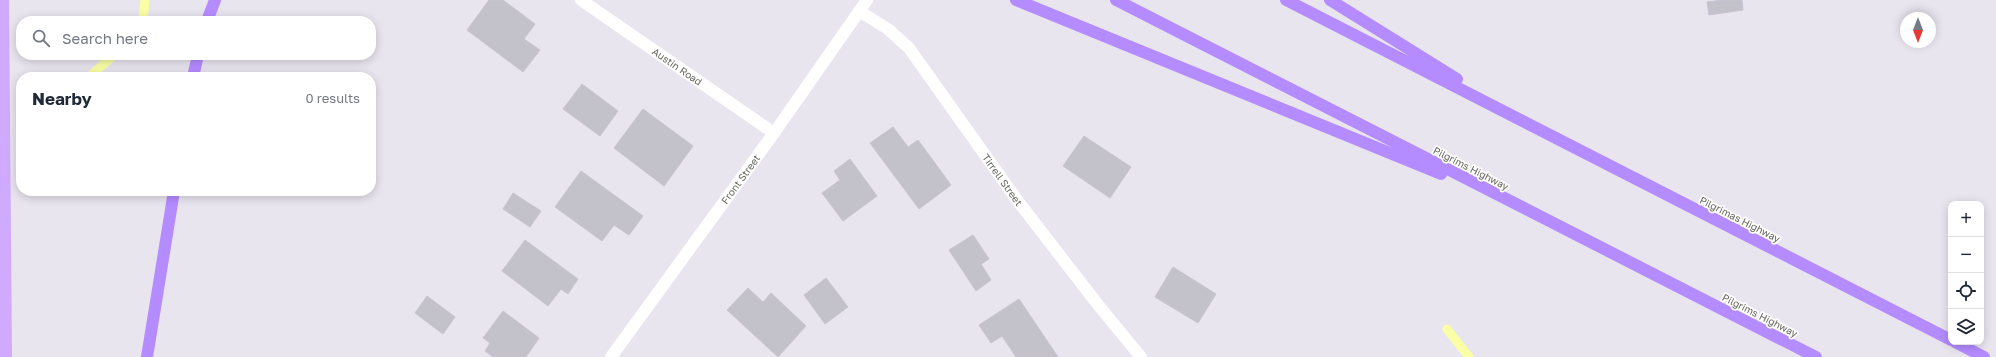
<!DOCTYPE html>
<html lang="en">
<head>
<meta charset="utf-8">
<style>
	:root { --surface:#fff; --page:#f2f2f3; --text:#1f2937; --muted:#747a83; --line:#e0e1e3 }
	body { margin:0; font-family:"Golos Text",sans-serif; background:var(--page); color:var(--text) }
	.controls { position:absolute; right:12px; bottom:12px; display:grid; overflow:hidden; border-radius:8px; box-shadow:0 2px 10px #0003 }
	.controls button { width:36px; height:36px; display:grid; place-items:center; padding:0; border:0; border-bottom:1px solid var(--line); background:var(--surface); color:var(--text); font:20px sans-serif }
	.compass { position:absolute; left:1900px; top:12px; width:36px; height:36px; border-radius:50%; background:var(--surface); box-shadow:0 2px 10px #0003; rotate:180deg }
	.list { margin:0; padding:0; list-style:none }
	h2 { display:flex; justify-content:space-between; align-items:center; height:52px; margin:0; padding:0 16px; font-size:17px }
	h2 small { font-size:13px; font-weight:400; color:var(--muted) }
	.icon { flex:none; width:22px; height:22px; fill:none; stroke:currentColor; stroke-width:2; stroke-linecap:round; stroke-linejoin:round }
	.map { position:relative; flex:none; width:1996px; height:357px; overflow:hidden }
	.search { position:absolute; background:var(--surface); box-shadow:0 2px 10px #0003; left:16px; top:16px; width:360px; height:44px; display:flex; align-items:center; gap:10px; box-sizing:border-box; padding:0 14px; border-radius:16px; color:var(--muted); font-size:15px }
	.panel { position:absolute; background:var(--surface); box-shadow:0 2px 10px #0003; left:16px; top:72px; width:360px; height:124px; border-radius:16px }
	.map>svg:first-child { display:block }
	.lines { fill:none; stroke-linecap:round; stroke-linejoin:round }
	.stream { stroke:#faffa5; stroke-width:9 }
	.building { fill:#c3c2ca; stroke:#c8c3d4 }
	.minor { stroke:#fff; stroke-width:12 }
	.major { stroke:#d0aaff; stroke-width:12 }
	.highway { stroke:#b58cff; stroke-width:12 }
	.labels { text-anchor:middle; stroke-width:3.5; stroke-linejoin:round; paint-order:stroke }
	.street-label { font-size:10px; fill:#64655c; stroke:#fff }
</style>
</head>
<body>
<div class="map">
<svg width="1996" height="357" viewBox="0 0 1996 357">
	<rect width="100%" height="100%" fill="#e9e5ef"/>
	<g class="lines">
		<!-- stream -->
		<path class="stream" d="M 143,21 L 145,0
			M 89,77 L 114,55
			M 1447,329 L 1469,357"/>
	</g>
	<!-- building -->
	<path class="building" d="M 489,0 L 503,0 L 535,24 L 524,39 L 540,50 L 523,72 L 467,30 Z
		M 1722,0 L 1742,0 L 1743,10 L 1709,15 L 1707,2 Z
		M 582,84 L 618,111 L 600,136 L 563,109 Z
		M 643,109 L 693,146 L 664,186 L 614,148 Z
		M 893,127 L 908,147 L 918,140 L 951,185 L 919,209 L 870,143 Z
		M 1084,136 L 1131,167 L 1110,198 L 1063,166 Z
		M 850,159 L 877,196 L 843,221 L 822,193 L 840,180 L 834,171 Z
		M 581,171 L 643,216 L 629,235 L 614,225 L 602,241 L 555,207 Z
		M 513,193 L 541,211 L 530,227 L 503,209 Z
		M 973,235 L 989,259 L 981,264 L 991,280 L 976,291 L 949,250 Z
		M 525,240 L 578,279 L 568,294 L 561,289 L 548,306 L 502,271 Z
		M 1173,267 L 1216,294 L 1198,323 L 1155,297 Z
		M 826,278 L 848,307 L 825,324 L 804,295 Z
		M 748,288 L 763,302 L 771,293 L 806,326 L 778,357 L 727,310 Z
		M 427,296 L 455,317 L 443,334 L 415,313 Z
		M 1019,299 L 1058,357 L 1016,357 L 1002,336 L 991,343 L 979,325 Z
		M 503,311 L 539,338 L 526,357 L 493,357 L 485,351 L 490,343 L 483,338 Z"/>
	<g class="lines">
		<!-- minor -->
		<g class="minor">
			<path id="s1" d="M 581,0 L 774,133"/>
			<path id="s2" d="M 859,11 L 888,29 L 909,48 L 1017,200 L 1099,306 L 1141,357"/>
			<path id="s3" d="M 611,357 L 774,133 L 867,0"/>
		</g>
		<!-- major -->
		<path class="major" d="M 3,0 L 6,357"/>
		<!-- highway -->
		<path class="highway" d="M 1016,0 L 1441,174
			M 1116,0 L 1816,357
			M 1286,0 L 1951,340
			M 1330,0 L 1457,79
			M 207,21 L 215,0
			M 193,77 L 198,55
			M 1955,342 L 1984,357
			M 147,357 L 174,191"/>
	</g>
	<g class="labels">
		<!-- street labels -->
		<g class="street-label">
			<text dy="4" stroke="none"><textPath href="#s1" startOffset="117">Austin Road</textPath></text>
			<text transform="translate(1471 168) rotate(27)" y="4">Pilgrims Highway</text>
			<text dy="4" stroke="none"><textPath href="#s3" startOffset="220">Front Street</textPath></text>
			<text dy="4" stroke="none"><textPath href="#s2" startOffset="224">Tirrell Street</textPath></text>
			<text transform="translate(1740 219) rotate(27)" y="4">Pilgrimas Highway</text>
			<text transform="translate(1760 315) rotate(27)" y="4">Pilgrims Highway</text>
		</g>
	</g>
</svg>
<div class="controls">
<button>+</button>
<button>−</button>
<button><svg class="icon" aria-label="locate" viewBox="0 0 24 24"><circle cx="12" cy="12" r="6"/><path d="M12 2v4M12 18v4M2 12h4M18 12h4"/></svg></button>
<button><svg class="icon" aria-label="layers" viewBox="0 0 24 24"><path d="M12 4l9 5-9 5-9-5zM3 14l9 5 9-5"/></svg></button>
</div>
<svg class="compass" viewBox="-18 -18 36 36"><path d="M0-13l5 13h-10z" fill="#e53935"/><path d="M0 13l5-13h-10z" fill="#747a83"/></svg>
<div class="search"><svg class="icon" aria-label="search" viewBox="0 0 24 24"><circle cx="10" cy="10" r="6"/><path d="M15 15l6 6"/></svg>Search here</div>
<section class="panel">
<h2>Nearby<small>0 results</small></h2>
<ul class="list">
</ul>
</section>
</div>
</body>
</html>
